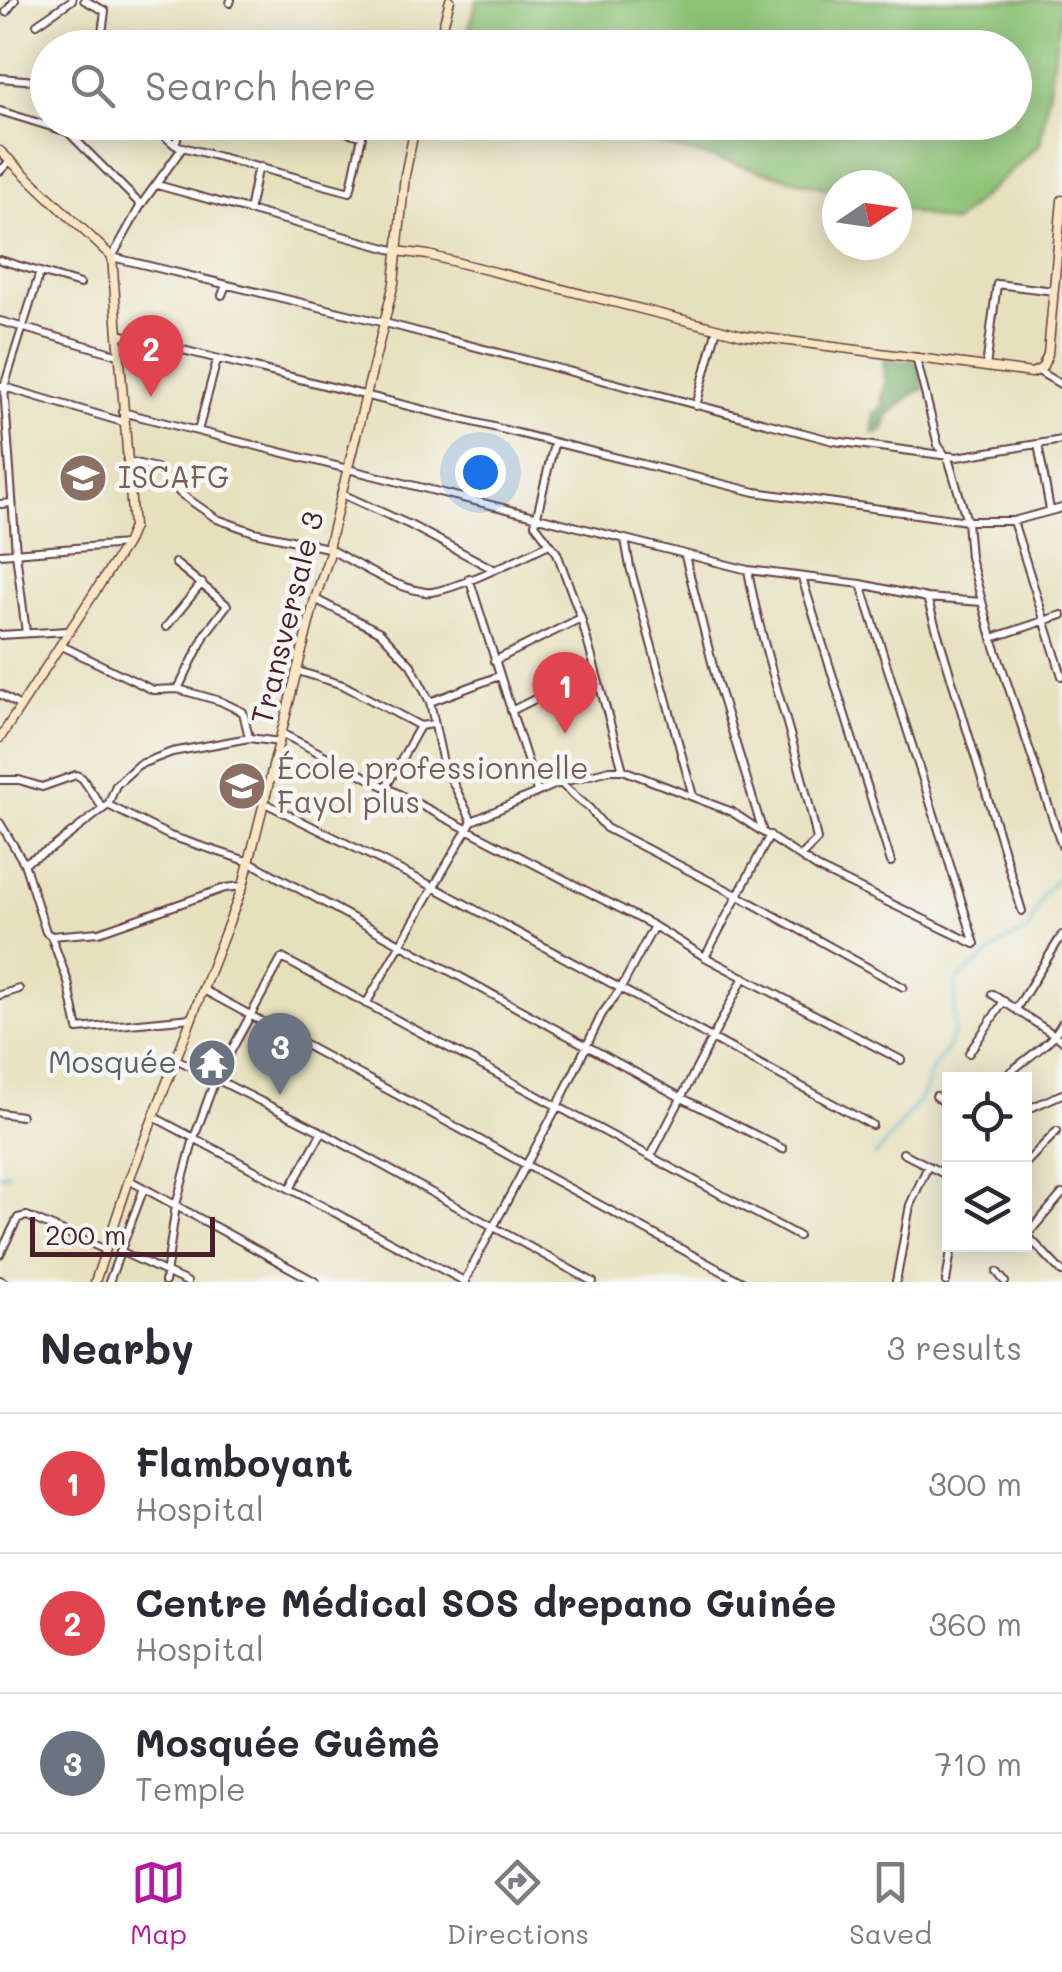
<!DOCTYPE html>
<html lang="en">
<head>
<meta charset="utf-8">
<style>
	:root { --surface:#fff; --page:#f2f2f3; --text:#2b2b33; --muted:#7c7c81; --line:#e1e1e2; --accent:#b5179e }
	body { margin:0; font-family:Mali,sans-serif; background:var(--page); color:var(--text) }
	.controls { position:absolute; right:30px; bottom:30px; display:grid; overflow:hidden; border-radius:0px; box-shadow:0 5px 25px #0003 }
	.controls button { width:90px; height:90px; display:grid; place-items:center; padding:0; border:0; border-bottom:2px solid var(--line); background:var(--surface); color:var(--text); font:50px sans-serif }
	.compass { position:absolute; left:822px; top:170px; width:90px; height:90px; border-radius:50%; background:var(--surface); box-shadow:0 5px 25px #0003; rotate:77deg }
	.scale { position:absolute; left:30px; bottom:25px; width:185px; box-sizing:border-box; padding-left:10px; border:5px solid #4a1f2b; border-top:0; font-size:28px; line-height:35px; white-space:nowrap; color:#4a1f2b; -webkit-text-stroke:8px #f6f6f2; paint-order:stroke }
	.you { position:absolute; left:480px; top:472px; width:35px; height:35px; margin:-25px; border:8px solid #fff; border-radius:50%; background:#1a73e8; box-shadow:0 0 0 15px #1a73e833 }
	.badge { display:grid; place-items:center; width:65px; height:65px; border-radius:50%; background:var(--accent); color:#fff; font-size:32px; font-weight:700 }
	.pin { position:absolute; translate:-50% -82px; filter:drop-shadow(0 2px 5px #0008) }
	.pin::after { content:''; position:absolute; top:52px; width:35px; height:30px; background:inherit; clip-path:polygon(0 0,100% 0,50% 100%) }
	.list { margin:0; padding:0; list-style:none }
	h2 { display:flex; justify-content:space-between; align-items:center; height:130px; margin:0; padding:0 40px; font-size:42px }
	h2 small { font-size:32px; font-weight:400; color:var(--muted) }
	.list li { display:grid; grid-template-columns:65px 1fr auto; gap:30px; align-items:center; box-sizing:border-box; height:140px; padding:0 40px; border-top:2px solid var(--line) }
	.list b { display:block; font-size:38px; white-space:nowrap }
	.list p { margin:0; font-size:32px; white-space:nowrap; color:var(--muted) }
	.list em { font-size:32px; font-style:normal; color:var(--muted) }
	.icon { flex:none; width:55px; height:55px; fill:none; stroke:currentColor; stroke-width:2; stroke-linecap:round; stroke-linejoin:round }
	.map { position:relative; flex:none; width:1062px; height:1282px; overflow:hidden }
	.search { position:absolute; background:var(--surface); box-shadow:0 5px 25px #0003; left:30px; right:30px; top:30px; height:110px; display:flex; align-items:center; gap:25px; box-sizing:border-box; padding:0 35px; border-radius:55px; color:var(--muted); font-size:38px }
	.sheet { height:550px; background:var(--surface) }
	nav { display:flex; justify-content:space-around; align-items:center; box-sizing:border-box; height:140px; border-top:2px solid var(--line); background:var(--surface); font-size:28px; color:var(--muted) }
	nav a { display:grid; justify-items:center; gap:5px }
	nav .on { color:var(--accent) }
	.map>svg:first-child { display:block }
	.green { fill:#8dc376; stroke:#6c7150; stroke-width:2.5 }
	.forest { fill:#72a967; stroke:#5e6449; stroke-width:2.5 }
	.lines { fill:none; stroke-linecap:round; stroke-linejoin:round }
	.stream { stroke:#47adc7; stroke-width:2.5 }
	.street-casing { stroke:#623c41; stroke-width:10 }
	.secondary-casing { stroke:#623c41; stroke-width:11 }
	.street { stroke:#fff; stroke-width:6 }
	.secondary { stroke:#fbe6c3; stroke-width:8 }
	.labels { text-anchor:middle; stroke-width:9; stroke-linejoin:round; paint-order:stroke }
	.education-label { font-size:30px; fill:#785e54; stroke:#f6f6f2; text-anchor:start }
	.street-label { font-size:30px; fill:#4a1f2b; stroke:#f6f6f2 }
	.worship-label { font-size:30px; fill:#5b616d; stroke:#f6f6f2; text-anchor:end }
</style>
</head>
<body>
<div class="map">
<svg width="1062" height="1282" viewBox="0 0 1062 1282">
	<rect width="100%" height="100%" fill="#f6f6f2"/>
	<filter id="ink" filterUnits="userSpaceOnUse"><feTurbulence type="fractalNoise" baseFrequency=".01" numOctaves="2"/><feDisplacementMap in="SourceGraphic" scale="20" xChannelSelector="R" yChannelSelector="G"/><feConvolveMatrix kernelMatrix="1 2 1 2 8 2 1 2 1" color-interpolation-filters="sRGB"/></filter>
	<filter id="wash" filterUnits="userSpaceOnUse"><feTurbulence type="fractalNoise" baseFrequency=".0048" numOctaves="4" result="noise"/><feDisplacementMap in="SourceGraphic" scale="40" xChannelSelector="R" yChannelSelector="G"/><feGaussianBlur stdDeviation="2.25" result="paint"/><feColorMatrix in="noise" values="0 0 0 0 0 0 0 0 0 0 0 0 0 0 0 0 0 1.4 0 .05"/><feComposite in="paint" operator="in"/></filter>
	<g filter="url(#wash)">
		<rect width="100%" height="100%" fill="#e7e0bd"/>
		<!-- green -->
		<path class="green" d="M 477,0 L 1062,0 L 1062,6 L 1040,144 L 953,223 L 897,208 L 897,185 L 837,185 L 837,191 L 582,123 L 1014,122 L 1014,48 L 464,47 Z"/>
		<!-- forest -->
		<path class="forest" d="M 887,358 L 902,362 L 910,359 L 919,364 L 924,389 C 909,392 904,406 890,412 L 883,430 L 873,433 L 874,413 L 880,410 L 884,401 L 881,398 L 886,384 L 883,361 Z"/>
		<g class="lines">
			<!-- stream -->
			<path class="stream" d="M 875,1156 L 922,1097 L 932,1070 L 949,1046 L 954,1030 L 955,989 L 959,979 L 1006,941 L 1028,931 L 1042,896 L 1062,873
				M 0,1176 L 8,1173"/>
		</g>
	</g>
	<g filter="url(#ink)">
		<g class="lines">
			<!-- street casing -->
			<g class="street-casing">
				<path id="street" d="M 84,0 L 105,11 L 100,48
					M 230,3 L 231,0
					M 6,12 L 15,0
					M 37,24 L 72,0
					M 0,78 L 48,82
					M 0,111 L 68,132 L 141,205
					M 148,122 L 175,145 L 350,192 L 365,122
					M 306,122 L 361,136
					M 175,145 L 182,122
					M 183,147 L 141,205 L 112,257 L 385,323 L 834,441 L 957,457 L 1062,440
					M 0,171 L 10,161
					M 157,185 L 397,251
					M 249,211 L 256,175 L 261,167
					M 0,260 L 80,284
					M 222,295 L 226,285
					M 0,321 L 119,355
					M 118,334 L 755,492 L 967,521 L 1013,521 L 1062,508
					M 916,357 L 938,445 L 949,461 L 967,521 L 970,557 L 992,638 L 1062,846
					M 986,367 L 997,284 L 1054,291
					M 1038,371 L 1062,385
					M 1,386 L 123,422
					M 696,406 L 717,328
					M 122,412 L 748,570 L 861,584 L 927,598 L 982,602
					M 198,431 L 217,360
					M 554,444 L 535,524 L 557,553 L 581,618 L 623,770
					M 1038,444 L 1050,510
					M 127,461 L 156,468 L 181,494 L 217,519 L 254,532 L 328,548
					M 342,494 L 410,525 L 493,569
					M 0,504 L 12,503
					M 1013,521 L 1062,676
					M 625,539 L 630,567 L 693,796
					M 331,550 C 359,565 392,587 425,592 C 447,595 526,555 549,544
					M 0,554 L 126,544
					M 685,556 L 717,682 L 762,829
					M 175,563 L 227,605 L 206,633 L 178,689
					M 748,570 C 764,662 799,749 817,840 L 802,855
					M 469,578 L 537,791
					M 802,578 L 891,862
					M 861,584 L 975,944
					M 927,598 L 1022,911
					M 315,599 L 380,632 L 411,665 L 430,702 L 443,763 L 472,821
					M 166,627 L 202,583
					M 26,633 L 16,553 L 4,387 L 40,272
					M 0,635 L 68,631
					M 992,638 L 1062,615
					M 60,645 L 153,690 L 178,689 L 220,701 L 243,712 L 249,738
					M 494,661 L 581,618
					M 298,671 L 343,685 L 420,726
					M 0,694 L 20,706
					M 430,702 L 499,676
					M 511,711 L 595,669
					M 283,734 L 654,926 L 705,957 L 901,1060
					M 0,780 L 19,780 L 42,787 L 76,775 L 82,778 L 102,807
					M 560,783 L 589,808 L 606,828 L 737,895 L 903,987
					M 386,787 L 420,726 L 433,724
					M 265,803 L 432,886 L 872,1125
					M 108,805 L 170,836 L 250,862 L 682,1098 L 783,1149
					M 0,823 L 24,863 L 46,932 L 51,936 L 99,932 L 225,888 L 243,886
					M 24,863 L 52,848 L 108,805 L 116,785 L 138,765 L 172,752 L 249,738 L 280,742
					M 51,936 L 68,982 L 78,1029 L 191,1018
					M 705,957 L 770,835
					M 202,989 L 742,1282
					M 992,994 L 1062,1040
					M 0,995 L 19,989
					M 366,1004 L 472,821 L 559,783 L 610,770 L 623,770 L 732,812 L 819,869 L 975,944
					M 1016,1009 L 1062,935
					M 969,1053 L 1004,1001
					M 176,1059 L 322,1132 L 593,1282
					M 1002,1080 C 1021,1060 1050,1047 1062,1023
					M 936,1096 L 950,1107
					M 1026,1110 L 1062,1094
					M 0,1113 L 21,1116
					M 154,1117 L 466,1282
					M 903,1153 L 950,1177
					M 651,1156 L 744,977
					M 1024,1165 L 1057,1131
					M 129,1180 L 316,1282
					M 290,1189 L 322,1132
					M 1024,1232 L 1062,1272
					M 1028,1234 L 1062,1194
					M 120,1251 L 187,1282
					M 0,1254 L 18,1218 L 27,1216 L 106,1250
					M 997,1272 L 1005,1282
					M 0,1280 L 4,1282
					M 109,1282 L 144,1188
					M 165,1282 L 176,1205 L 194,1138 L 215,1080 L 282,958 L 798,1236
					M 464,1282 L 557,1107 L 602,1014 L 620,990 L 654,926
					M 896,1282 L 910,1205 L 928,1166
					M 946,1282 L 952,1244"/>
			</g>
			<!-- secondary casing -->
			<g class="secondary-casing">
				<path id="secondary" d="M 437,48 L 450,0
					M 0,151 L 112,257 L 133,527 L 126,544 L 0,738
					M 397,251 L 428,255 L 743,335 L 1032,373 L 1042,368 L 1048,354 L 1062,200
					M 95,1282 L 129,1180 L 243,886 L 315,599 L 331,550 L 328,548 L 394,283 L 405,175 L 416,122"/>
			</g>
			<!-- street -->
			<use href="#street" class="street"/>
			<!-- secondary -->
			<use href="#secondary" class="secondary"/>
		</g>
	</g>
	<!-- icons -->
	<defs>
		<g id="university-disc" transform="scale(2.5)"><circle r="9.5" fill="#8d6e63" stroke="#f6f6f2"/><path d="M0-5L7-2L0 1L-7-2ZM-4 1L0 2.5L4 1V4Q0 6-4 4Z" fill="#fff"/></g>
		<g id="temple-disc" transform="scale(2.5)"><circle r="9.5" fill="#6b7280" stroke="#f6f6f2"/><path d="M0-6L5-2H3V0L6.5 2.5H4V6H1.5V3h-3V6H-4V2.5H-6.5L-3 0V-2H-5Z" fill="#fff"/></g>
	</defs>
	<g fill-rule="evenodd">
		<use href="#university-disc" x="83" y="478"/>
		<use href="#university-disc" x="242" y="786"/>
		<use href="#temple-disc" x="212" y="1063"/>
	</g>
	<g class="labels">
		<!-- education labels -->
		<g class="education-label">
			<text x="118" y="488">ISCAFG</text>
			<text x="277" y="779">École professionnelle<tspan x="277" dy="34">Fayol plus</tspan></text>
		</g>
		<!-- street labels -->
		<g class="street-label">
			<text transform="translate(288 618) rotate(-76)" y="10">Transversale 3</text>
		</g>
		<!-- worship labels -->
		<g class="worship-label">
			<text x="177" y="1073">Mosquée</text>
		</g>
	</g>
</svg>
<div class="controls">
<button><svg class="icon" aria-label="locate" viewBox="0 0 24 24"><circle cx="12" cy="12" r="6"/><path d="M12 2v4M12 18v4M2 12h4M18 12h4"/></svg></button>
<button><svg class="icon" aria-label="layers" viewBox="0 0 24 24"><path d="M12 4l9 5-9 5-9-5zM3 14l9 5 9-5"/></svg></button>
</div>
<svg class="compass" viewBox="-18 -18 36 36"><path d="M0-13l5 13h-10z" fill="#e53935"/><path d="M0 13l5-13h-10z" fill="#7c7c81"/></svg>
<div class="scale">200 m</div>
<div class="you"></div>
<div class="pin badge" style="left:565px;top:734px;background:#e0444e">1</div>
<div class="pin badge" style="left:151px;top:397px;background:#e0444e">2</div>
<div class="pin badge" style="left:280px;top:1095px;background:#6b7280">3</div>
<div class="search"><svg class="icon" aria-label="search" viewBox="0 0 24 24"><circle cx="10" cy="10" r="6"/><path d="M15 15l6 6"/></svg>Search here</div>
</div>
<section class="sheet">
<h2>Nearby<small>3 results</small></h2>
<ul class="list">
<li><span class="badge" style="background:#e0444e">1</span><div><b>Flamboyant</b><p>Hospital</p></div><em>300 m</em></li>
<li><span class="badge" style="background:#e0444e">2</span><div><b>Centre Médical SOS drepano Guinée</b><p>Hospital</p></div><em>360 m</em></li>
<li><span class="badge" style="background:#6b7280">3</span><div><b>Mosquée Guêmê</b><p>Temple</p></div><em>710 m</em></li>
</ul>
</section>
<nav>
<a class="on"><svg class="icon" aria-label="map" viewBox="0 0 24 24"><path d="M3 6l6-2 6 2 6-2v14l-6 2-6-2-6 2zM9 4v14M15 6v14"/></svg>Map</a>
<a><svg class="icon" aria-label="directions" viewBox="0 0 24 24"><path d="M12 3l9 9-9 9-9-9zM9 14v-3h6M13 9l2 2-2 2"/></svg>Directions</a>
<a><svg class="icon" aria-label="saved" viewBox="0 0 24 24"><path d="M7 4h10v16l-5-4-5 4z"/></svg>Saved</a>
</nav>
</body>
</html>
